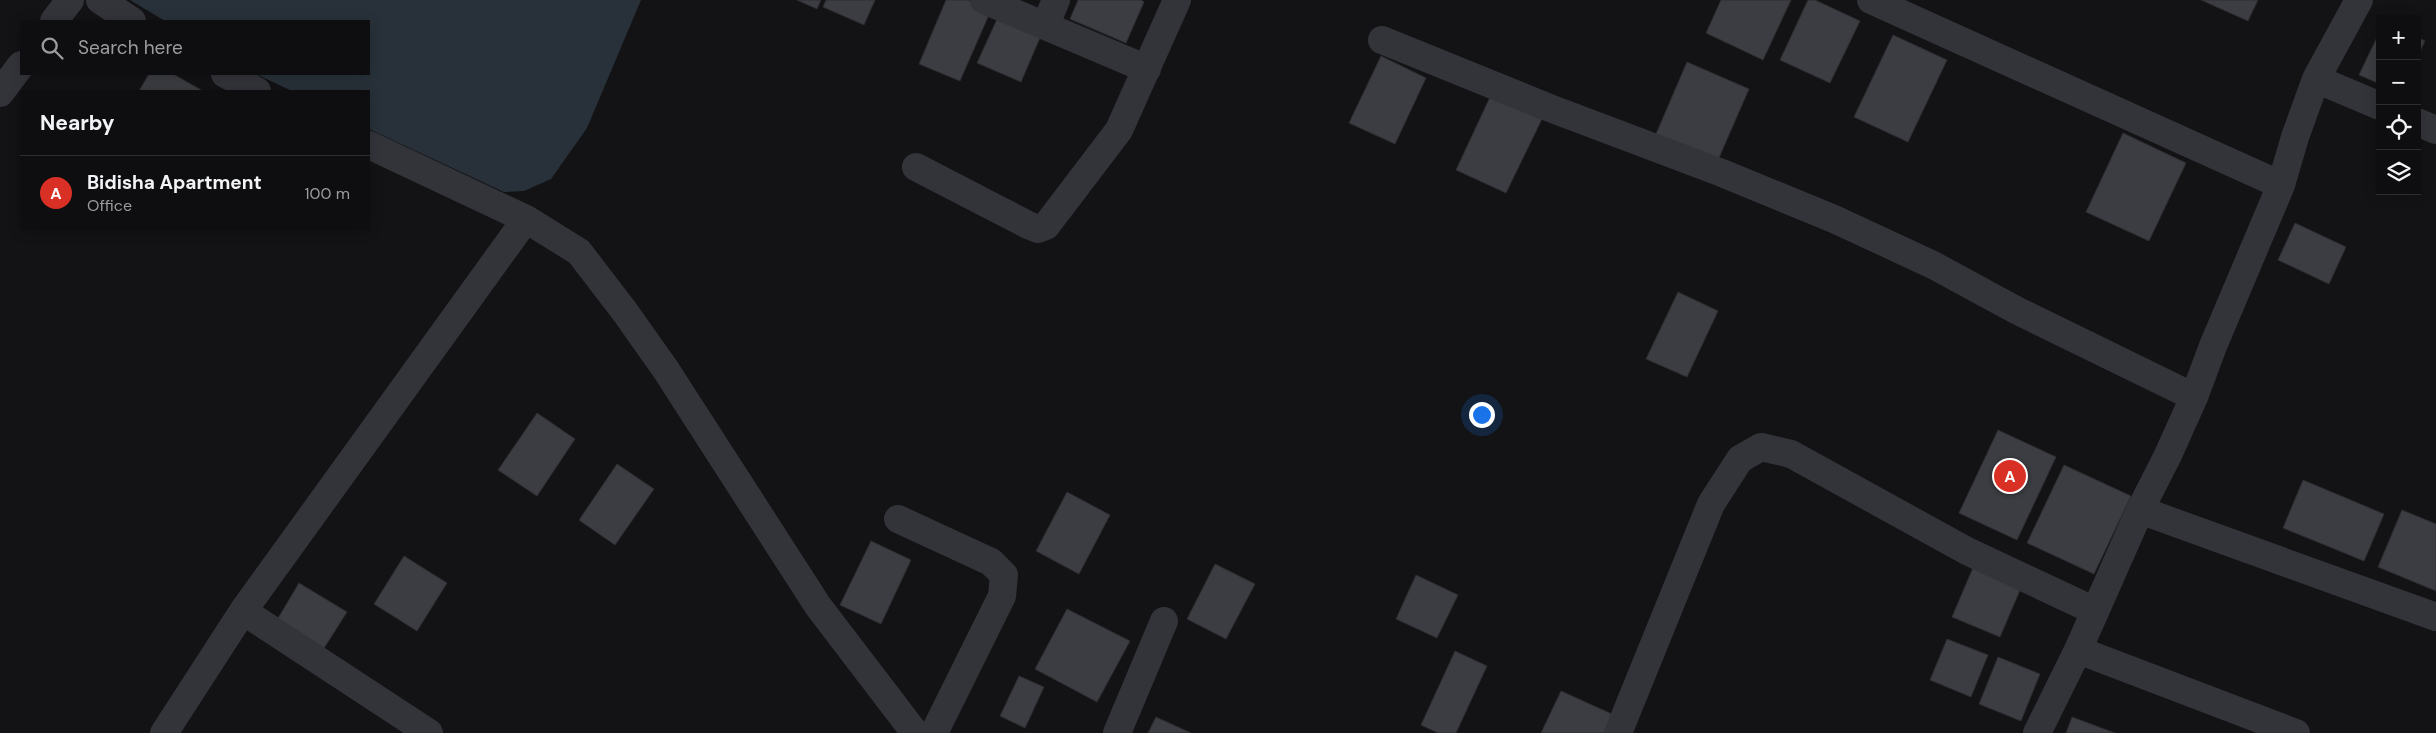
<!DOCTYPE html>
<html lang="en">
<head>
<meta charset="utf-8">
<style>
	:root { --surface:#0e0e10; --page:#171719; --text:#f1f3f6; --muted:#9b9c9f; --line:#2e2e30; --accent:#d93025 }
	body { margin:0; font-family:"DM Sans",sans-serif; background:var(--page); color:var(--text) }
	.controls { position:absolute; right:15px; top:15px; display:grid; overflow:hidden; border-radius:0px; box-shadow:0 2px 12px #0003 }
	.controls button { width:45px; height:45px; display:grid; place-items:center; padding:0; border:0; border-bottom:1px solid var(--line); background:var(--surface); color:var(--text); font:25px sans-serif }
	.you { position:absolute; left:1481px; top:414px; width:18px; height:18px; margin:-12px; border:4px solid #fff; border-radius:50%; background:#1a73e8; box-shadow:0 0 0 8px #1a73e833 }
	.badge { display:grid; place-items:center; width:32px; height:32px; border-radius:50%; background:var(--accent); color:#fff; font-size:16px; font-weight:700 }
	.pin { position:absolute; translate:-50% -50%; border:2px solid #fff; box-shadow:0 1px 5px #0006 }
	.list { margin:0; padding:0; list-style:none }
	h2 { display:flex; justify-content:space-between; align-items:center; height:65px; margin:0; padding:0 20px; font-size:21px }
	h2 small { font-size:16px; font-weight:400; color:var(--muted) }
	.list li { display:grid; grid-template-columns:32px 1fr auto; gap:15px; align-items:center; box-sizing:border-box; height:75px; padding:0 20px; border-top:1px solid var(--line) }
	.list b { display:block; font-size:19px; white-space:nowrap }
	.list p { margin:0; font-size:16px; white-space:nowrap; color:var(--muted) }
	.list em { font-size:16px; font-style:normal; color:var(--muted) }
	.icon { flex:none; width:28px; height:28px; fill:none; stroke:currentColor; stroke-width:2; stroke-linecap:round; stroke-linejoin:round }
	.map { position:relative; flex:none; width:2436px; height:733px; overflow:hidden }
	.search { position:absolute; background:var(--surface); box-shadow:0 2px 12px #0003; left:20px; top:20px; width:350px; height:55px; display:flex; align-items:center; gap:12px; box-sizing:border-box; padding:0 18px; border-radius:0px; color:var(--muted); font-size:19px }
	.panel { position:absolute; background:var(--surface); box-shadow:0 2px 12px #0003; left:20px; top:90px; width:350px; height:140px; border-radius:0px }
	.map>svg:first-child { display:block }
	.water { fill:#283139 }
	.building { fill:#3c3d42; stroke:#2d2c31 }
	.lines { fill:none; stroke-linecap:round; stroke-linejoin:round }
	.minor { stroke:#33343a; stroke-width:28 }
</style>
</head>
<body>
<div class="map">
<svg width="2436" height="733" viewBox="0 0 2436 733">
	<rect width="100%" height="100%" fill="#131315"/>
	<!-- water -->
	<path class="water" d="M 130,0 L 641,0 L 587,128 L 551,179 L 524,191 L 504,192 L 369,129 L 369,91 L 292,91 L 256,74 L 369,74 L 369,21 L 165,21 Z"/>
	<!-- building -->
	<path class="building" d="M 797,0 L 821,0 L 817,9 Z
		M 826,0 L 875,0 L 864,25 L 823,7 Z
		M 946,0 L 968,0 L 991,10 L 960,81 L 919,64 Z
		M 1078,0 L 1141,0 L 1144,2 L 1126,43 L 1070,19 Z
		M 1721,0 L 1791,0 L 1763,60 L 1706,33 Z
		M 1808,0 L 1815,0 L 1860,21 L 1830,83 L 1780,60 Z
		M 2201,0 L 2258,0 L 2248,21 Z
		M 999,15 L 1042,33 L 1021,82 L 977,63 Z
		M 2380,31 L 2380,84 L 2359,75 Z
		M 1893,35 L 1947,60 L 1908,142 L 1854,117 Z
		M 2417,37 L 2425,41 L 2417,57 Z
		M 1381,56 L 1426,78 L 1395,144 L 1349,123 Z
		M 1687,62 L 1749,89 L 1718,160 L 1656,134 Z
		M 149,74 L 173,74 L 203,91 L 139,91 Z
		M 1491,95 L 1542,119 L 1506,193 L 1456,170 Z
		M 2123,133 L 2186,163 L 2149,241 L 2086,212 Z
		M 2295,223 L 2346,247 L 2329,284 L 2278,260 Z
		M 1678,292 L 1718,311 L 1687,377 L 1646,359 Z
		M 537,413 L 575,439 L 537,496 L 498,470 Z
		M 1998,430 L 2056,457 L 2017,540 L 1959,513 Z
		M 617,464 L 654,489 L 615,545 L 579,520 Z
		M 2064,465 L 2131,496 L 2094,574 L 2027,543 Z
		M 2303,480 L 2384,514 L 2364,561 L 2283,528 Z
		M 1067,492 L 1110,515 L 1079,574 L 1036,551 Z
		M 2402,510 L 2436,524 L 2436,591 L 2378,567 Z
		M 871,541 L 911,560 L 881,624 L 840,605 Z
		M 404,556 L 447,583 L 417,631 L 374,604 Z
		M 1975,563 L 2023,583 L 2000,637 L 1952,617 Z
		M 1215,564 L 1255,584 L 1226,639 L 1187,619 Z
		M 1416,575 L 1458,595 L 1437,638 L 1396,619 Z
		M 299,583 L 347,612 L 321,653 L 274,625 Z
		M 1067,609 L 1130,641 L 1097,702 L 1035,669 Z
		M 1947,639 L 1988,655 L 1971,697 L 1930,680 Z
		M 1455,651 L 1487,666 L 1456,733 L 1438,733 L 1421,725 Z
		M 1998,657 L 2040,674 L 2021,721 L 1979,704 Z
		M 1019,676 L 1044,687 L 1025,728 L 1000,716 Z
		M 1561,691 L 1614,715 L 1606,733 L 1541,733 Z
		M 1156,717 L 1191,733 L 1148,733 Z
		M 2072,717 L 2115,733 L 2066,733 Z"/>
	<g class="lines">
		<!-- minor -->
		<path class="minor" d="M 100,0 L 132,21
			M 984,0 L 1147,69
			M 1871,0 L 2281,185
			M 54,21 L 70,0
			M 1045,26 L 1056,0
			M 1382,40 L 1547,107 L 1722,173 L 1834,219 L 1933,265 L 2016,310 L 2194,397
			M 225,74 L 257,91
			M 2316,79 L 2380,106
			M 0,93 L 21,65
			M 2417,122 L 2436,130
			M 369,145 L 526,219 L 579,252 L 625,312 L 666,370 L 818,606 L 915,733
			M 916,167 L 1028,225 L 1038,229 L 1046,226 L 1119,130 L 1177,0
			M 2140,510 L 2436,617
			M 898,519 L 991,562 L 1004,575 L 1002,596 L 934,733
			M 243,611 L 429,733
			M 2078,650 L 2296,733
			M 164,733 L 243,611 L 526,219
			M 1117,733 L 1164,621
			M 1618,733 L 1711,504 L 1740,459 L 1761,447 L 1791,454 L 1967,551 L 2095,611
			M 2037,733 L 2078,650 L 2140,510 L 2168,455 L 2194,397 L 2213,346 L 2281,185 L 2295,137 L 2316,79 L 2359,0"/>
	</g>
</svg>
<div class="controls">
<button>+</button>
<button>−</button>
<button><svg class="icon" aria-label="locate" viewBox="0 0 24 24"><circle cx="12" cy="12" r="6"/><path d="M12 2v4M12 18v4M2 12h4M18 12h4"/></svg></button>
<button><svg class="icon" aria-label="layers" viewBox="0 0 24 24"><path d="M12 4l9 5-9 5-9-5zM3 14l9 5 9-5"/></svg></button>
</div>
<div class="you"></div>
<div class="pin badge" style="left:2010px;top:476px">A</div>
<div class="search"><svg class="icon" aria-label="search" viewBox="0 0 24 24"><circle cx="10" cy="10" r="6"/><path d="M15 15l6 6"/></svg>Search here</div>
<section class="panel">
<h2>Nearby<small></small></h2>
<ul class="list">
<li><span class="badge">A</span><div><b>Bidisha Apartment</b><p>Office</p></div><em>100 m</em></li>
</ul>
</section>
</div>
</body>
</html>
